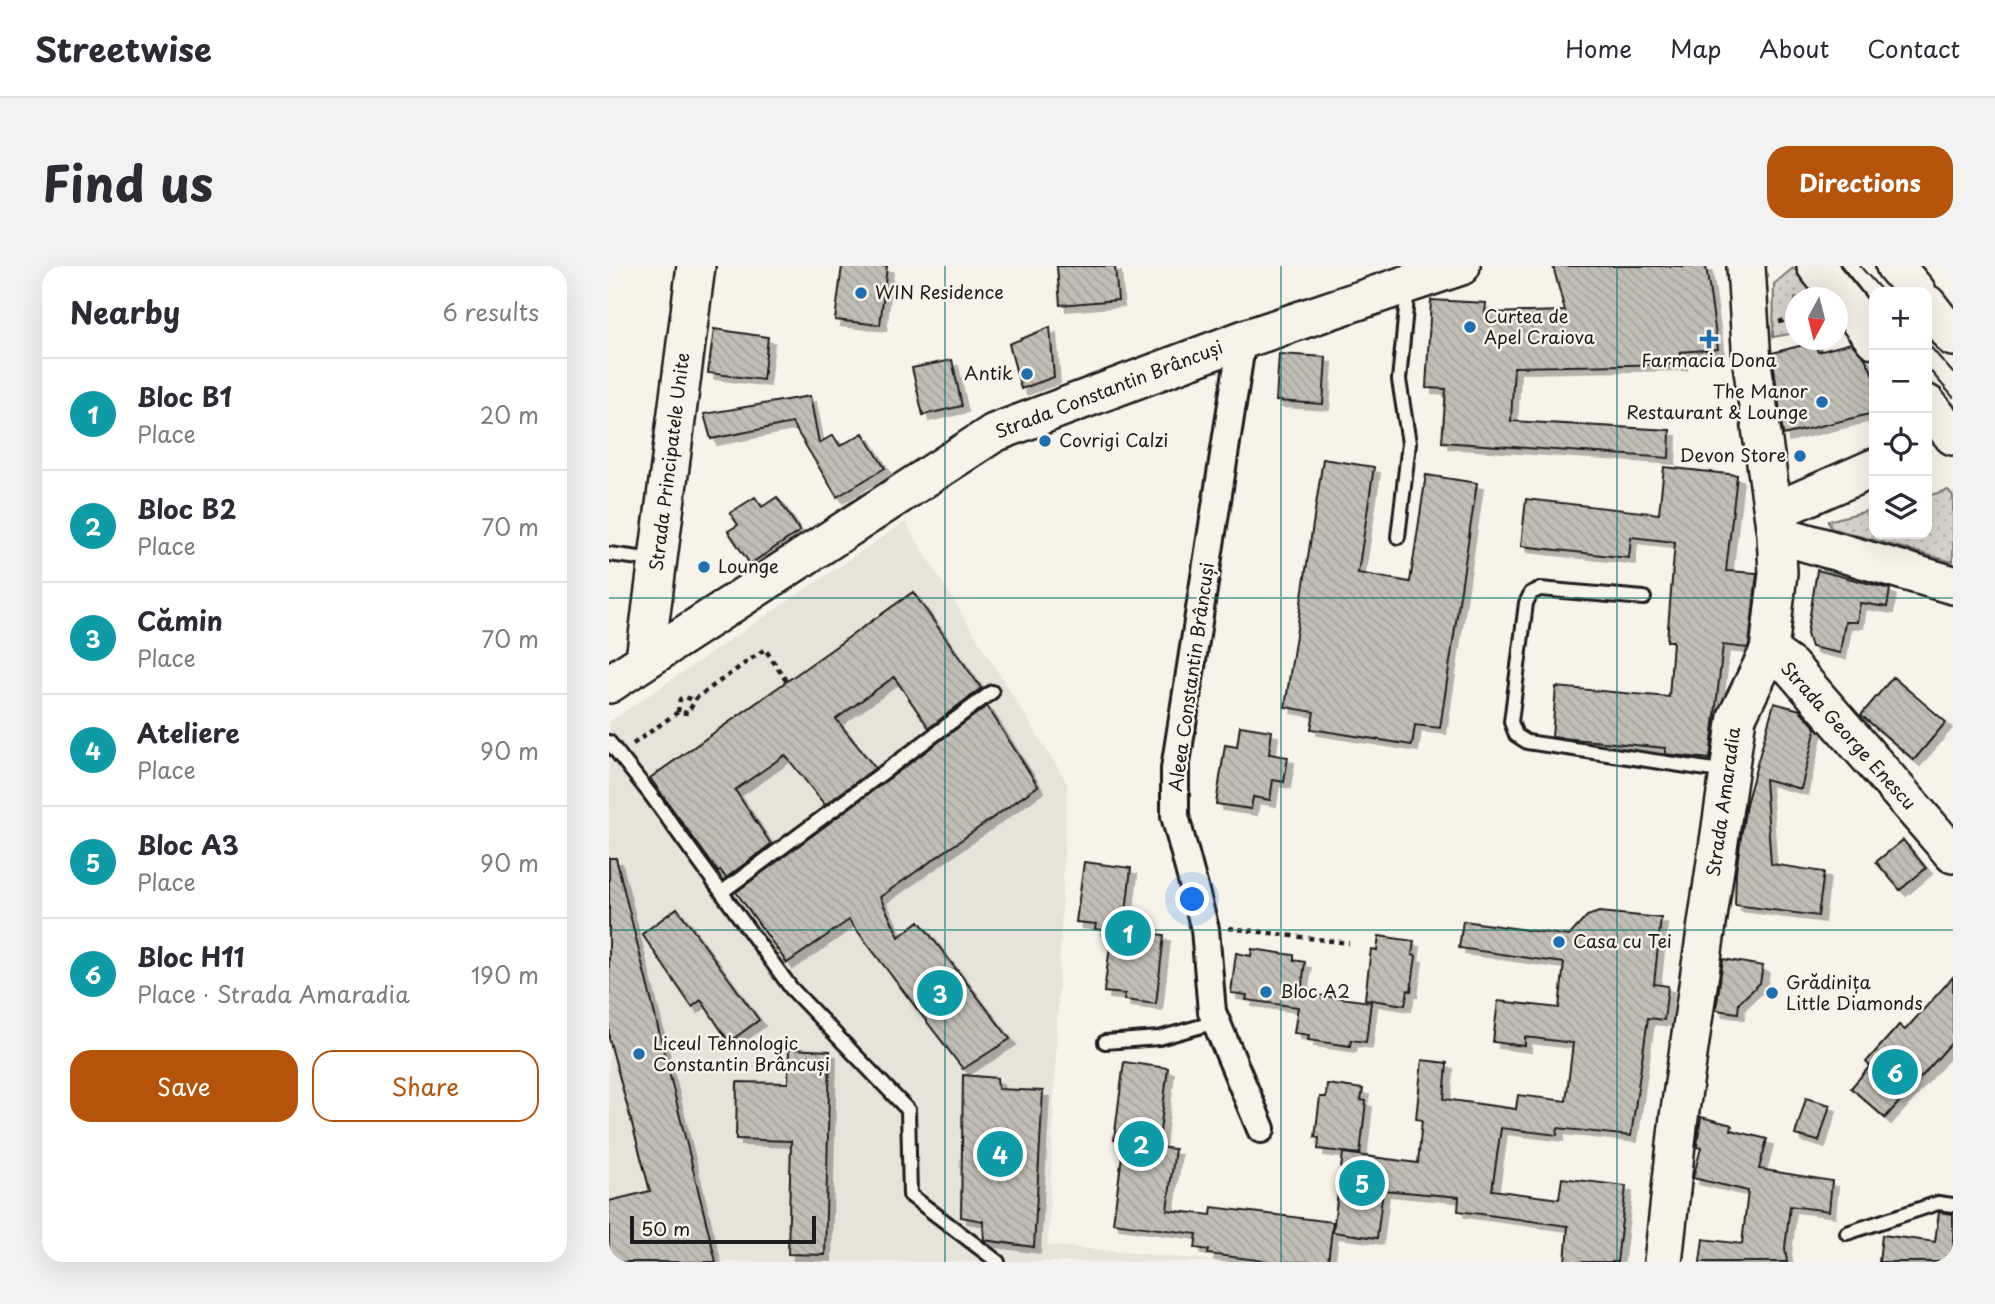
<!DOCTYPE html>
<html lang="en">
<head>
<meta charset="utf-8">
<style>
	:root { --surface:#fff; --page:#f2f2f3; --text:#2b2b33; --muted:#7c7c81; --line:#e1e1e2; --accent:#b45309 }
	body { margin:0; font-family:"Playpen Sans",sans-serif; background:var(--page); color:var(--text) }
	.controls { position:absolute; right:21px; top:21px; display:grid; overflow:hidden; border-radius:14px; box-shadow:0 7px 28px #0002 }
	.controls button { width:63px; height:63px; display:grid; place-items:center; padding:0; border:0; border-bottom:2px solid var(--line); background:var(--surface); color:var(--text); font:35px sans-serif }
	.compass { position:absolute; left:1176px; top:21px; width:63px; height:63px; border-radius:50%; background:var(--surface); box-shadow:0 7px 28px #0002; rotate:187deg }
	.scale { position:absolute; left:21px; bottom:18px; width:186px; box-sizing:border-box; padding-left:7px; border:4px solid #1c1c1c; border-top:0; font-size:19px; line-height:24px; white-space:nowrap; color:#1c1c1c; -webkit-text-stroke:5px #f7f3e8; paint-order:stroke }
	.you { position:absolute; left:584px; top:634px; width:24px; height:24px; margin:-18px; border:5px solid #fff; border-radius:50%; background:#1a73e8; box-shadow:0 0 0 10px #1a73e833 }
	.badge { display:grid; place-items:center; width:46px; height:46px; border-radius:50%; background:var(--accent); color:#fff; font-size:23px; font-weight:700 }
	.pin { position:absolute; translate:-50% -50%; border:4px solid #fff; box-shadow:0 2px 7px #0006 }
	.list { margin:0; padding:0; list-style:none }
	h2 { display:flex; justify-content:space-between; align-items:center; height:91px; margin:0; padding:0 28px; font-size:30px }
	h2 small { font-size:23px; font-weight:400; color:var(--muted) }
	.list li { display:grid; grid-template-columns:46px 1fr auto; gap:21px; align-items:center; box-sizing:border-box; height:112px; padding:0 28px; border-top:2px solid var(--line) }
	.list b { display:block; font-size:26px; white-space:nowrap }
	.list p { margin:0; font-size:23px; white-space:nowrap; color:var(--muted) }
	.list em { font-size:23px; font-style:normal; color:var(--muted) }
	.actions { display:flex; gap:14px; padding:21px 28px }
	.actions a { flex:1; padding:16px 0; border:2px solid var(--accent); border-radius:21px; text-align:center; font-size:24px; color:var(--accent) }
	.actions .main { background:var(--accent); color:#fff }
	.icon { flex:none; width:38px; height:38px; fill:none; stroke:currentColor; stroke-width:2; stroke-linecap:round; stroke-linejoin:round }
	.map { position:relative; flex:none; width:1344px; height:996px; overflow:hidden; border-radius:21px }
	header { display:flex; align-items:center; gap:42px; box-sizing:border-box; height:98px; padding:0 35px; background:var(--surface); border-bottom:2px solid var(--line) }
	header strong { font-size:33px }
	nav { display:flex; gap:38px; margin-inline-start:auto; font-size:24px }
	.intro { display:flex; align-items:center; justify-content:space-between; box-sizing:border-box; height:168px; padding:0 42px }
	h1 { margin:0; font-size:49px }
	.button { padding:18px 32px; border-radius:21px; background:var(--accent); color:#fff; font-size:24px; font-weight:700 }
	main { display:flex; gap:42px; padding:0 42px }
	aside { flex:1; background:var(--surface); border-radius:21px; box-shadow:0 7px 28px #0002 }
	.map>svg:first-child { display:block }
	.built { fill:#e6e3d9 }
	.grass { fill:url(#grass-dots); stroke:#7a7874; stroke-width:2 }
	.building { fill:url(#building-back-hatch); stroke:#1c1c1c; stroke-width:2; filter:url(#shadow) }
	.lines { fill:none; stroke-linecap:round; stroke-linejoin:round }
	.lane-casing { stroke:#1c1c1c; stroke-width:18 }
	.street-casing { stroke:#1c1c1c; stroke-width:32 }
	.secondary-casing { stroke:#1c1c1c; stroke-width:42 }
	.path { stroke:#1c1c1c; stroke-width:4.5; stroke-dasharray:5 5; stroke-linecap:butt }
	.lane { stroke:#f7f3e8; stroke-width:12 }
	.street { stroke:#f7f3e8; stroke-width:26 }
	.secondary { stroke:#f7f3e8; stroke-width:37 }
	.tram { stroke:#1c1c1c; stroke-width:2 }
	.grid { fill:none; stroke:#0f766e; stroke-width:2; stroke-opacity:0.55 }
	.poi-dot { fill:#1f6fb2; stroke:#f7f3e8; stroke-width:2.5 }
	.labels { text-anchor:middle; stroke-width:5; stroke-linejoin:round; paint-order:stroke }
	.poi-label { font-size:18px; fill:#1c1c1c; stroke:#f7f3e8; text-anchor:start }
	.street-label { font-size:18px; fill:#1c1c1c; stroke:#f7f3e8 }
</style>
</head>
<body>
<header>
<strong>Streetwise</strong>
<nav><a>Home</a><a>Map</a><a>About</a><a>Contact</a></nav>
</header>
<div class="intro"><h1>Find us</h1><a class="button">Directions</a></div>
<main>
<aside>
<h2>Nearby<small>6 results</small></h2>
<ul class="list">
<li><span class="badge" style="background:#0f9aa8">1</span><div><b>Bloc B1</b><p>Place</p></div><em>20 m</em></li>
<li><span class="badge" style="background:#0f9aa8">2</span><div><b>Bloc B2</b><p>Place</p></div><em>70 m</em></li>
<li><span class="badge" style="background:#0f9aa8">3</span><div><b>Cămin</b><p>Place</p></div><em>70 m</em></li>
<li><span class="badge" style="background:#0f9aa8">4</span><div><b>Ateliere</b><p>Place</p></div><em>90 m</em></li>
<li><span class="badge" style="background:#0f9aa8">5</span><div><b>Bloc A3</b><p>Place</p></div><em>90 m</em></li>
<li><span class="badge" style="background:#0f9aa8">6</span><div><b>Bloc H11</b><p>Place · Strada Amaradia</p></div><em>190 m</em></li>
</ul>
<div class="actions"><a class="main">Save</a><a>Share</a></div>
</aside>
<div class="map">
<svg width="1344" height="996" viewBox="0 0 1344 996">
	<defs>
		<pattern id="grass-dots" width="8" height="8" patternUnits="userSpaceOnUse" patternTransform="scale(1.75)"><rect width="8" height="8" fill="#d7d3cb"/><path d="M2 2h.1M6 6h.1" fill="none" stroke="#b8b5ae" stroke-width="1.8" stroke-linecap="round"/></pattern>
		<pattern id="building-back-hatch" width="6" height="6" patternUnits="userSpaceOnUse" patternTransform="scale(1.75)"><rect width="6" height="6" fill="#c0beb5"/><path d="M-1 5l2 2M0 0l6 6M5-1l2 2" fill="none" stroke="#a4a39b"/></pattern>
		<filter id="shadow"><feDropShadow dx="6" dy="6" stdDeviation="0" flood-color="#0004"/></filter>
	</defs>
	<rect width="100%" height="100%" fill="#f7f3e8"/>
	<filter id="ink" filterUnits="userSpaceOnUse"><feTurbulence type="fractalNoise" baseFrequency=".0143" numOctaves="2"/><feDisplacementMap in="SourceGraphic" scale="14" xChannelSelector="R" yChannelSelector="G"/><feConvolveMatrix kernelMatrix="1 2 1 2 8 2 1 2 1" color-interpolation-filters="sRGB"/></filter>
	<g filter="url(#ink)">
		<!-- built -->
		<path class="built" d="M 296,256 L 458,517 L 439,979 L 619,996 L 0,996 L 0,456 Z"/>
		<!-- grass -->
		<path class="grass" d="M 1184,2 L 1212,31 L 1186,32 L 1186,67 L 1164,71 L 1165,18 Z
			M 1339,224 L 1344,230 L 1344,296 L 1222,262 L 1219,255 L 1265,243 L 1265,268 L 1318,268 L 1318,230 Z"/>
		<!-- building -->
		<path class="building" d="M 233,0 L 278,0 L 271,59 L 226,54 Z
			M 448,0 L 506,0 L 509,34 L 451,39 Z
			M 944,0 L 1097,0 L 1109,83 L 1071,86 L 1072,98 L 905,101 L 902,155 L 1061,164 L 1060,192 L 833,176 L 837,123 L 817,122 L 822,34 L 877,37 L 876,47 L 956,45 Z
			M 441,61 L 445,111 L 412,123 L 400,78 Z
			M 105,63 L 159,71 L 154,114 L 99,107 Z
			M 1206,76 L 1209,86 L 1242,77 L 1256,92 L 1265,110 L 1265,147 L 1174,169 L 1163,87 Z
			M 670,88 L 717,91 L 714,138 L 667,135 Z
			M 343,94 L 353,140 L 314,149 L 303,102 Z
			M 201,130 L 210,177 L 224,169 L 231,180 L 254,167 L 276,202 L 228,231 L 183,157 L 102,173 L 95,148 Z
			M 714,193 L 765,201 L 749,307 L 801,316 L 817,209 L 868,217 L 831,462 L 806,459 L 803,479 L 702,463 L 705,446 L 676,441 Z
			M 1055,201 L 1128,209 L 1117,305 L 1148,307 L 1140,379 L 1138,382 L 1114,379 L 1101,493 L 1056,488 L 1056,482 L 943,471 L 947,421 L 1060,431 L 1064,375 L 1058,375 L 1066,276 L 1022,271 L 1020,292 L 912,280 L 917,233 L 1050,248 Z
			M 146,231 L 153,241 L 168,231 L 191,265 L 141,298 L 119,265 L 129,259 L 121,247 Z
			M 1208,304 L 1281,323 L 1278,341 L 1251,337 L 1248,356 L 1236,356 L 1231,387 L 1202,381 L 1198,368 Z
			M 304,326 L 372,422 L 320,462 L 285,411 L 227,453 L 266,502 L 216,539 L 176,489 L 126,524 L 162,578 L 117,612 L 112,605 L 109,606 L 41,512 Z
			M 1284,411 L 1337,456 L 1305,494 L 1252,449 Z
			M 1165,437 L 1191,444 L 1207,462 L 1192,523 L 1156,513 L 1162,598 L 1215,606 L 1209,650 L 1126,639 L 1127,605 L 1137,538 Z
			M 378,440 L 429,520 L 271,631 L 290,671 L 310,655 L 401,773 L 354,803 L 240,654 L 178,697 L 127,626 Z
			M 631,460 L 663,465 L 660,488 L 679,491 L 675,516 L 664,514 L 661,534 L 644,531 L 642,543 L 607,538 L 616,479 L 628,481 Z
			M 1294,574 L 1317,602 L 1291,624 L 1267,596 Z
			M 0,592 L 7,592 L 107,996 L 0,996 L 0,935 L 41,925 L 0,772 Z
			M 475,596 L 522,602 L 515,664 L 555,669 L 547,738 L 515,734 L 516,728 L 495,726 L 503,665 L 486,663 L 487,658 L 467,656 Z
			M 68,642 L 150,754 L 120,776 L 92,734 L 83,741 L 33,668 Z
			M 990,646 L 1052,652 L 1045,718 L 1059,720 L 1055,754 L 1039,752 L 1022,870 L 949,862 L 948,869 L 892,862 L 883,924 L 950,933 L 953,912 L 1017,920 L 1008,996 L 956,996 L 959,960 L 849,945 L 850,931 L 774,924 L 768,972 L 724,966 L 734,887 L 809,897 L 813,854 L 807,853 L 813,794 L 838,797 L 835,833 L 907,843 L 909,829 L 957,835 L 964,777 L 916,771 L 916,780 L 884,776 L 889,735 L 950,742 L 955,697 L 850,682 L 854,655 L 960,670 L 978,650 Z
			M 770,670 L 805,675 L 803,689 L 807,690 L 802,725 L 799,724 L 796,739 L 756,733 L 762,683 L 768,684 Z
			M 643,683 L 685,689 L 685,694 L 696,696 L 692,727 L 762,736 L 757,776 L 742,774 L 741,780 L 699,774 L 700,769 L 685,767 L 689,741 L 637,734 L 638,729 L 622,727 L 627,687 L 642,690 Z
			M 1114,693 L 1154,700 L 1151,717 L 1130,737 L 1129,747 L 1107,744 Z
			M 1344,711 L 1344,775 L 1276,852 L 1242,822 L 1261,800 L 1257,796 L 1290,759 L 1296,764 Z
			M 180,783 L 221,785 L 216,989 L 179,988 L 182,875 L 127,873 L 128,816 L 179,817 Z
			M 515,796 L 559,802 L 549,881 L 566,883 L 558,944 L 602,949 L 603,941 L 724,956 L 719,996 L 665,996 L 599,988 L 600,984 L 586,982 L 588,968 L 504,957 L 515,875 L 505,874 Z
			M 354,809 L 388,812 L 389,823 L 434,825 L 425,981 L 375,974 L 374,955 L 352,951 Z
			M 718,818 L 754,823 L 752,834 L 757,835 L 751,888 L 709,883 L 710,872 L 706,871 L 711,831 L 717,831 Z
			M 1197,832 L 1221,839 L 1210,875 L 1186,869 Z
			M 1092,851 L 1123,859 L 1122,864 L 1158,873 L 1150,903 L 1223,915 L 1220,945 L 1181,940 L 1176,982 L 1178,996 L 1091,996 L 1094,973 L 1133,978 L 1139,925 L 1084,912 L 1092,882 L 1088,881 Z
			M 1330,946 L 1344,948 L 1344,996 L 1270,996 L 1273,969 L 1326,976 Z"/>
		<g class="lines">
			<!-- lane casing -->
			<g class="lane-casing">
				<path id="lane" d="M 789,271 L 800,177 L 790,114 L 799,22
					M 0,288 L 45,294
					M 1035,332 L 931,323 L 922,327 L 917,337 L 902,456 L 907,469 L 918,476 L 1118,506
					M 0,476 L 41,528 L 182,722 L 299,844 L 301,929 L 389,996
					M 113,626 L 383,426
					M 496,776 L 550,772 L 607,756
					M 1238,967 L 1329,937 L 1344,939"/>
			</g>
			<!-- street casing -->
			<g class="street-casing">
				<path id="street" d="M 633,74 L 566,503 L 566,550 L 596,663 L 603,746 L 652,863"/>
			</g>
			<!-- secondary casing -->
			<g class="secondary-casing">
				<path id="secondary" d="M 1207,0 L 1265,73
					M 1286,0 L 1308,26
					M 1318,38 L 1344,71
					M 1318,138 L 1344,170
					M 1164,246 L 1265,202
					M 1167,268 L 1344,319
					M 1160,385 L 1182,401 L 1344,588
					M 36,393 L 87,0
					M 0,418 L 385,167 L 633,74 L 852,0
					M 1054,996 L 1070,851 L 1128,451 L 1160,385 L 1169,307 L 1167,268 L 1143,97 L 1137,0"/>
			</g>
			<!-- path -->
			<path class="path" d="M 1170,56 L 1186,52
				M 69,446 L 71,433 L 76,431 L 84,434
				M 24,478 L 69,446 L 79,447 L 87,432 L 156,383 L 178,416
				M 620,662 L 740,677"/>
			<!-- lane -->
			<use href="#lane" class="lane"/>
			<!-- street -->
			<use href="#street" class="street"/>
			<!-- secondary -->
			<use href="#secondary" class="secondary"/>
			<!-- tram -->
			<path class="tram" d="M 1231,0 L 1265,41
				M 1251,0 L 1274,26
				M 1318,77 L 1344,107
				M 1318,101 L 1344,131"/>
		</g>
	</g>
	<!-- grid -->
	<path class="grid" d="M 336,0 L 336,996M 672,0 L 672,996M 1008,0 L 1008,996M 0,332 L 1344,332M 0,664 L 1344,664"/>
	<!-- markers -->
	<g class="poi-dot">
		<circle cx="252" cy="27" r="7"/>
		<circle cx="861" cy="61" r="7"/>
		<path d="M1096.5 62.5h7v7h7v7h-7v7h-7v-7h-7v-7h7z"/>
		<circle cx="418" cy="108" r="7"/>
		<circle cx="1213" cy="136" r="7"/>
		<circle cx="436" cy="175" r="7"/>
		<circle cx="1191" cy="190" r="7"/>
		<circle cx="95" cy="301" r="7"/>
		<circle cx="950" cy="676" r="7"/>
		<circle cx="657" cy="726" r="7"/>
		<circle cx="1163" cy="727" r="7"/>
		<circle cx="30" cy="788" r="7"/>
	</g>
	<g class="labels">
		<!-- poi labels -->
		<g class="poi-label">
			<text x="266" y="33">WIN Residence</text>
			<text x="875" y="57">Curtea de<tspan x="875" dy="21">Apel Craiova</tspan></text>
			<text x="1100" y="101" text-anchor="middle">Farmacia Dona</text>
			<text x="404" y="114" text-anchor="end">Antik</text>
			<text x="1199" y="132" text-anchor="end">The Manor<tspan x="1199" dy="21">Restaurant &amp; Lounge</tspan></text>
			<text x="450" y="181">Covrigi Calzi</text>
			<text x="1177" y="196" text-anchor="end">Devon Store</text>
			<text x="109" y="307">Lounge</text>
			<text x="964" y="682">Casa cu Tei</text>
			<text x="1177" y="723">Grădinița<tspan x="1177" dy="21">Little Diamonds</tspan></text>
			<text x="671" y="732">Bloc A2</text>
			<text x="44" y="784">Liceul Tehnologic<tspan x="44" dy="21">Constantin Brâncuși</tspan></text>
		</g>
		<!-- street labels -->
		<g class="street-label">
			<text transform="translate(500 124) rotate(-21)" y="6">Strada Constantin Brâncuși</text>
			<text transform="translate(61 196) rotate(-83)" y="6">Strada Principatele Unite</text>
			<text transform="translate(583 411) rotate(-82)" y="6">Aleea Constantin Brâncuși</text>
			<text transform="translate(1239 470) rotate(48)" y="6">Strada George Enescu</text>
			<text transform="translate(1115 536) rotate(-82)" y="6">Strada Amaradia</text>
		</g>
	</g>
</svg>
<div class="controls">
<button>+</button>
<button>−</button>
<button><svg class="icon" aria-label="locate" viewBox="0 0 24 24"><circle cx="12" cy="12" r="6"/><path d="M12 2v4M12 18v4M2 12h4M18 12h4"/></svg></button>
<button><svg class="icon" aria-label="layers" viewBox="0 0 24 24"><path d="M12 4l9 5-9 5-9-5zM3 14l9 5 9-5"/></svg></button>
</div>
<svg class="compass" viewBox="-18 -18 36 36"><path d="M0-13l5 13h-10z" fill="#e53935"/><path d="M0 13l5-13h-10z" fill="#7c7c81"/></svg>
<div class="scale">50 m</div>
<div class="you"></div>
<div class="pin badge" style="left:519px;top:667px;background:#0f9aa8">1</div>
<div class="pin badge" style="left:532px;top:878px;background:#0f9aa8">2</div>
<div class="pin badge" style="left:331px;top:727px;background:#0f9aa8">3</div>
<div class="pin badge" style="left:391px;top:888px;background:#0f9aa8">4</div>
<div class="pin badge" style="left:753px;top:917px;background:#0f9aa8">5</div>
<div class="pin badge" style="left:1286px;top:806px;background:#0f9aa8">6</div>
</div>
</main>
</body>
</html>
